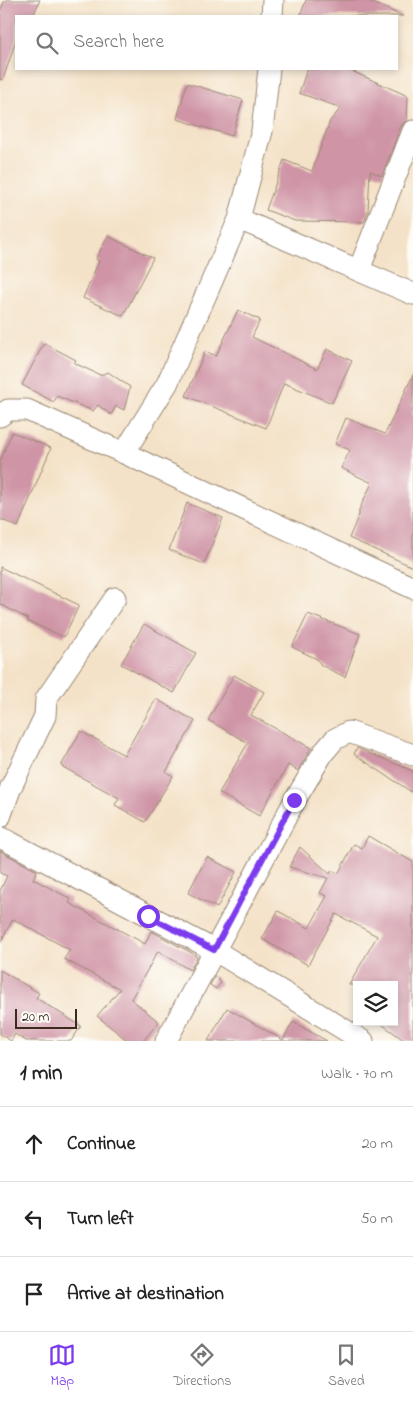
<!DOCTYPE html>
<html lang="en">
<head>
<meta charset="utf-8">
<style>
	:root { --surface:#fff; --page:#f2f2f2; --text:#222; --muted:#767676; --line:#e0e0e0; --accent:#7c3aed }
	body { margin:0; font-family:"Indie Flower",sans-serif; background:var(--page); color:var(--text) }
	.controls { position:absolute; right:15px; bottom:15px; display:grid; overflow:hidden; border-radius:0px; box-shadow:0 2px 8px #0003 }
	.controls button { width:45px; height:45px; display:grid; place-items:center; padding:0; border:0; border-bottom:1px solid var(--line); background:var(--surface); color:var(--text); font:25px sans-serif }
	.scale { position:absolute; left:15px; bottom:12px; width:62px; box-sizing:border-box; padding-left:5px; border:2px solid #3b2a1e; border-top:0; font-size:14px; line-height:18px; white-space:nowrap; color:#3b2a1e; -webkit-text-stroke:4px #fdfcf7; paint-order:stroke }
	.stop { position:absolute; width:15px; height:15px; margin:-11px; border:4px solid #7c3aed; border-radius:50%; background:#fff }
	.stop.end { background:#7c3aed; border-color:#fff; box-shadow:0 1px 5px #0008 }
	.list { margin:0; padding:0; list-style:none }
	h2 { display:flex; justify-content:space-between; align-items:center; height:65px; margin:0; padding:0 20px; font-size:21px }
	h2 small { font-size:16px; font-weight:400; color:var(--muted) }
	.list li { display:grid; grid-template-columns:32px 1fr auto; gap:15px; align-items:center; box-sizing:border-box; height:75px; padding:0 20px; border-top:1px solid var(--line) }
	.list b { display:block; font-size:19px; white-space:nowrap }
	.list em { font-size:16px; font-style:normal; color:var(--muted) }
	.icon { flex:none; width:28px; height:28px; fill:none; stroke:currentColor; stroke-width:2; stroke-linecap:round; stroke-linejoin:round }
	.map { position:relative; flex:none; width:413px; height:1041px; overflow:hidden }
	.search { position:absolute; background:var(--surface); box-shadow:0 2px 8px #0003; left:15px; right:15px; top:15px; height:55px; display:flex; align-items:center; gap:12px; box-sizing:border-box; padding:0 18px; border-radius:0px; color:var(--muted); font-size:19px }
	.sheet { height:290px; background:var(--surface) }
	nav { display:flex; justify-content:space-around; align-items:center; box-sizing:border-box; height:70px; border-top:1px solid var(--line); background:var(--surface); font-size:14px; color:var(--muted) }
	nav a { display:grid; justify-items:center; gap:2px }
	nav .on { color:var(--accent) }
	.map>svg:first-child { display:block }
	.building { fill:#cf94a6 }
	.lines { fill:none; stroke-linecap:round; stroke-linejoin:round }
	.street-casing { stroke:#988673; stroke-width:23 }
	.street { stroke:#fff; stroke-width:21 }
	.route { stroke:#7c3aed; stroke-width:6 }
</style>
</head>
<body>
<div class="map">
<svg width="413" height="1041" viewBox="0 0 413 1041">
	<rect width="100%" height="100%" fill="#fdfcf7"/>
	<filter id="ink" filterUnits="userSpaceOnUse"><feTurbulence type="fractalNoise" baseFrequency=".02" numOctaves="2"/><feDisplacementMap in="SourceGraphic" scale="10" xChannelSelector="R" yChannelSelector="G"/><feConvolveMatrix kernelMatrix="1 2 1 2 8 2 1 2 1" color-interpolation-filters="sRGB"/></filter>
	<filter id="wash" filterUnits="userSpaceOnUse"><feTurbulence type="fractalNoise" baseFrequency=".0096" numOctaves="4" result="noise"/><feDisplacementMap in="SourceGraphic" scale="20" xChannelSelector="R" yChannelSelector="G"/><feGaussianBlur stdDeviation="1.12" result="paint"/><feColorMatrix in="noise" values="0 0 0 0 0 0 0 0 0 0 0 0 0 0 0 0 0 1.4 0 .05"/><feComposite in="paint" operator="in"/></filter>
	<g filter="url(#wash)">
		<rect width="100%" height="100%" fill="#f4e2c8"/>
		<g id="blocks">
			<!-- building -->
			<path class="building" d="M 5,0 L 40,0 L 33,16 L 16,16 L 16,40 L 3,80 L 0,79 L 0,11 Z
				M 306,0 L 366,0 L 403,16 L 300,16 Z
				M 307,69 L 347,69 L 408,96 L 407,120 L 401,126 L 382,176 L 370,171 L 368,212 L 364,222 L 295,221 L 266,210 L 284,160 L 312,171 L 330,121 L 341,108 L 299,93 Z
				M 187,83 L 243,100 L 232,136 L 177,119 Z
				M 108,236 L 153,258 L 123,316 L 83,298 L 99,261 L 96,259 Z
				M 238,310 L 260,320 L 252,337 L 317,369 L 327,349 L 352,361 L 332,403 L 284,383 L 266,428 L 186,396 L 205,351 L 216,356 Z
				M 44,343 L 76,360 L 74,363 L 100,375 L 108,372 L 130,387 L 124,410 L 116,406 L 111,415 L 98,405 L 93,411 L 57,396 L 54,402 L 22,385 Z
				M 413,375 L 413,567 L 349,538 L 359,515 L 359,510 L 372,483 L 341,468 L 350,450 L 335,444 L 346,418 L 385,434 Z
				M 12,432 L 51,448 L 18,527 L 0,519 L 0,461 Z
				M 187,503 L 223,518 L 204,564 L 169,550 Z
				M 0,567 L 79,605 L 64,637 L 27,621 L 28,619 L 0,604 Z
				M 308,614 L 360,634 L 345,677 L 321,665 L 317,659 L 292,647 Z
				M 144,624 L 196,653 L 174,693 L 121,664 Z
				M 234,675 L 264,692 L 251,715 L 311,748 L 298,771 L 288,765 L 259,816 L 219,793 L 248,743 L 208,720 Z
				M 156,699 L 195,721 L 166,772 L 173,776 L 145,822 L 115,805 L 119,798 L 61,766 L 81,731 L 124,755 Z
				M 357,748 L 413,771 L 413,793 L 354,754 Z
				M 368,836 L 413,862 L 413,1041 L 405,1041 L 379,1022 L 397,1022 L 394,1020 L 394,985 L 349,985 L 377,936 L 336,914 L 308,965 L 262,939 L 278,911 L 309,928 L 327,896 L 320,893 L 328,878 L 289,867 L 300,847 L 330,874 L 332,870 L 338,874 L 354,844 L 362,848 Z
				M 0,851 L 37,871 L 33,879 L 71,899 L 69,903 L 138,940 L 145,944 L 151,931 L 192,953 L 197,957 L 190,970 L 158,951 L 131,999 L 159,1022 L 143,1041 L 128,1041 L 97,1016 L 120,989 L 64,959 L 70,950 L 13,919 L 0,943 L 0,891 L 7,876 L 0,873 Z
				M 207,857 L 236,872 L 217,908 L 188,893 Z
				M 0,970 L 39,993 L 36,998 L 81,1026 L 71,1041 L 26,1041 L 15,1034 L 11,1041 L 0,1034 Z
				M 215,976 L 221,983 L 216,989 L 210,985 Z
				M 227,1008 L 283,1040 L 293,1022 L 327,1041 L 208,1041 Z"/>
		</g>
	</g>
	<g filter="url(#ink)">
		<use href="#blocks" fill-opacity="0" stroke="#988673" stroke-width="1"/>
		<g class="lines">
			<!-- street casing -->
			<g class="street-casing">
				<path id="street" d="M 272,16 L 273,0
					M 239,219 L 413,294
					M 359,270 L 413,131
					M 0,416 L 8,410 L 27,410 L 124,453 L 413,588
					M 124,453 L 167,384 L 239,219 L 262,131 L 269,69
					M 0,817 L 11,787 L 45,716 L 46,699 L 115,598
					M 0,837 L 214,950 L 363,1041
					M 166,1041 L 295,800 L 323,753 L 335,739 L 349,732 L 413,755"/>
			</g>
			<!-- street -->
			<use href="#street" class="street"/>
		</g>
	</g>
	<g class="lines" filter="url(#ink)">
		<!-- route -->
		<path class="route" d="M 148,916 L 214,950 L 294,800"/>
	</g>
</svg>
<div class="controls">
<button><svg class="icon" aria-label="layers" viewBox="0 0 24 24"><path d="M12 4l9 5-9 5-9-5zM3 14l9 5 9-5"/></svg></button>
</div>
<div class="scale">20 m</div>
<div class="stop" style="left:148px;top:916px"></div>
<div class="stop end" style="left:294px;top:800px"></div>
<div class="search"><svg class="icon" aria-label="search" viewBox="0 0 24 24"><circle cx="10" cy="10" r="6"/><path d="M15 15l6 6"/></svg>Search here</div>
</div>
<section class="sheet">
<h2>1 min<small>Walk · 70 m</small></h2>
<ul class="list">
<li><svg class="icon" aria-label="ahead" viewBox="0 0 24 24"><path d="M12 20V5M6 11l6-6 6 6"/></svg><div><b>Continue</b></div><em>20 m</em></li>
<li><svg class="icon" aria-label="left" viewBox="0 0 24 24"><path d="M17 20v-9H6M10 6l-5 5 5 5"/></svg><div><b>Turn left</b></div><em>50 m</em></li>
<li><svg class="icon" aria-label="arrive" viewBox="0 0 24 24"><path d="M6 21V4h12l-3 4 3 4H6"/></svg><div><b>Arrive at destination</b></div></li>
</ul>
</section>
<nav>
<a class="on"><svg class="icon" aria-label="map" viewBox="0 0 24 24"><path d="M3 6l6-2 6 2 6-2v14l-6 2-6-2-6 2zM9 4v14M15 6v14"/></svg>Map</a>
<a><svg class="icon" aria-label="directions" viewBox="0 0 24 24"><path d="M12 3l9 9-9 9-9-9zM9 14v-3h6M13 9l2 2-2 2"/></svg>Directions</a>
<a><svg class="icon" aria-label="saved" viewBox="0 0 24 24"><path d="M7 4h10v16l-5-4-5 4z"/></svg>Saved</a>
</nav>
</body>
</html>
